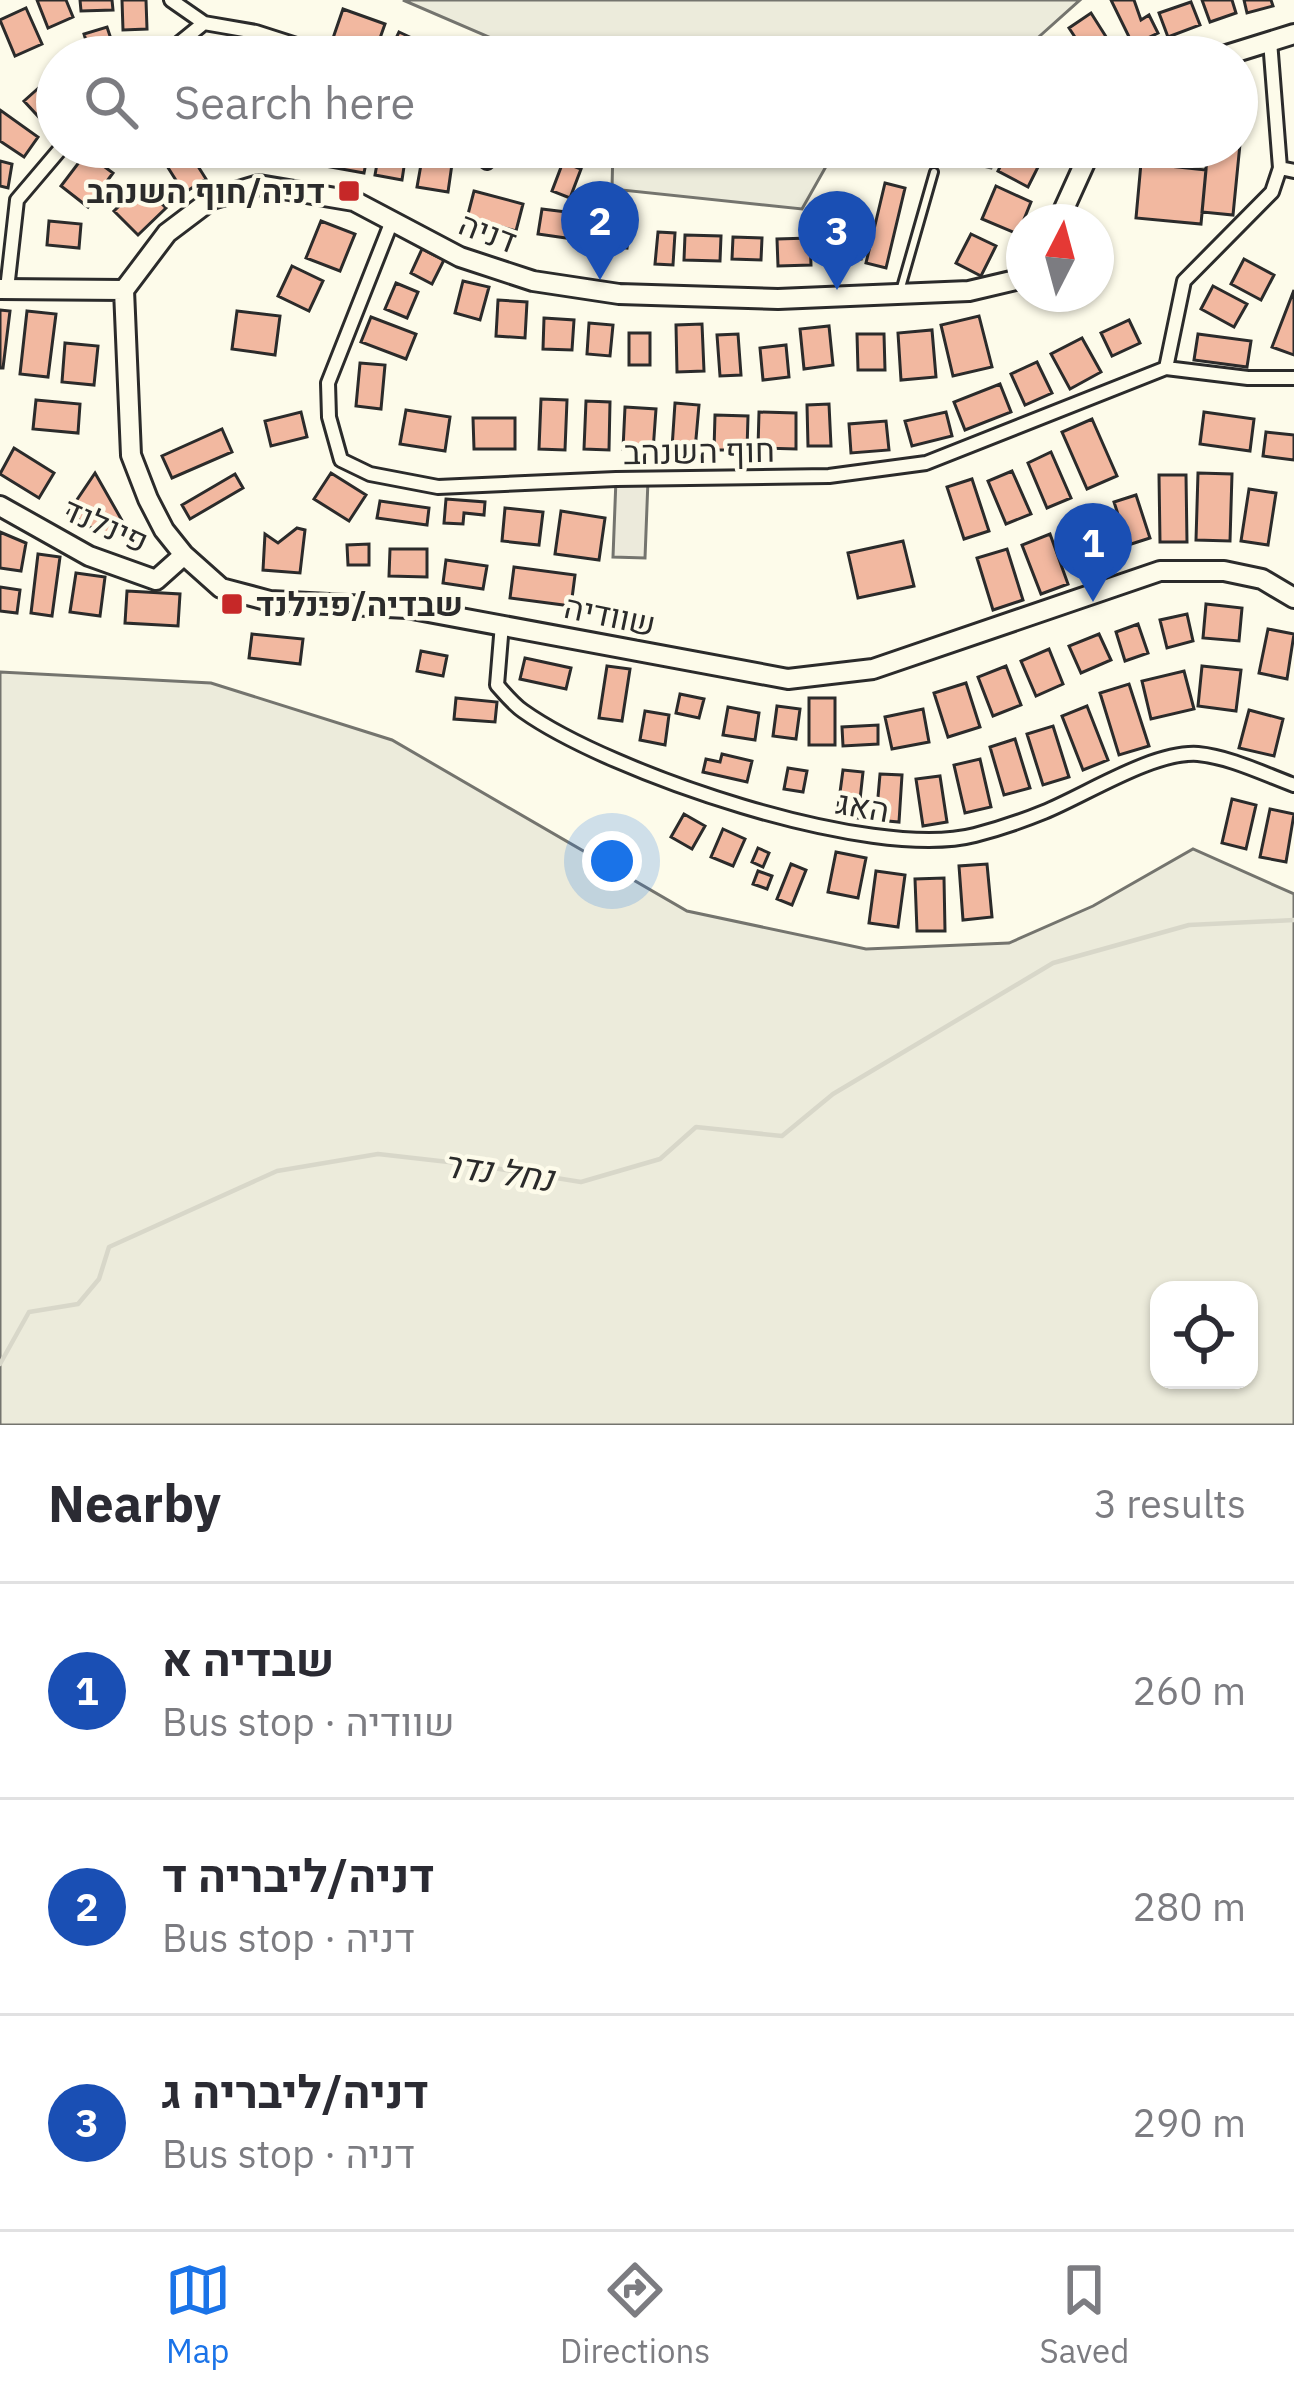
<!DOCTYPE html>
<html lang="en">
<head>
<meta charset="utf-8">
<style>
	:root { --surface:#fff; --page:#f7f7f7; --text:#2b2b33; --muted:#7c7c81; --line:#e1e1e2; --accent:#1a73e8 }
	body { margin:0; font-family:"IBM Plex Sans",Heebo,sans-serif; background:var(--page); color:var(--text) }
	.controls { position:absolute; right:36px; bottom:36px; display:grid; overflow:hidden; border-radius:24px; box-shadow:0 3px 9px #0004 }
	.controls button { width:108px; height:108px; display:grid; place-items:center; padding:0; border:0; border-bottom:3px solid var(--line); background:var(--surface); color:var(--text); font:60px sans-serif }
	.compass { position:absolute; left:1006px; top:204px; width:108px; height:108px; border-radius:50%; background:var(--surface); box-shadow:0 3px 9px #0004; rotate:6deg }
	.you { position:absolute; left:612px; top:861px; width:42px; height:42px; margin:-30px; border:9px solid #fff; border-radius:50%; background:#1a73e8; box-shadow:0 0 0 18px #1a73e833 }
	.badge { display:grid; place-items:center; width:78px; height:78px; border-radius:50%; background:var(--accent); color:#fff; font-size:39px; font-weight:700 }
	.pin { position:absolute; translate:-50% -99px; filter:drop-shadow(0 3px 6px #0008) }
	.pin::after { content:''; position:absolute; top:63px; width:42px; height:36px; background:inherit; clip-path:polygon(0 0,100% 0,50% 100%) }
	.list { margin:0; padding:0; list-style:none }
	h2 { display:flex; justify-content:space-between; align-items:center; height:156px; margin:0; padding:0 48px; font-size:51px }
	h2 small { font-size:39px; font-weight:400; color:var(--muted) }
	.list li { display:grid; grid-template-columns:78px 1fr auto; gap:36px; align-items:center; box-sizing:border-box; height:216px; padding:0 48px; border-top:3px solid var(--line) }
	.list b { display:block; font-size:45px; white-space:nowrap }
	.list p { margin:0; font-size:39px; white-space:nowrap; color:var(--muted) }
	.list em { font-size:39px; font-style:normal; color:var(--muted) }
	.icon { flex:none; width:66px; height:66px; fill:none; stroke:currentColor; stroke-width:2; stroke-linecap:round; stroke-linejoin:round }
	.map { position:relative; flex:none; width:1294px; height:1425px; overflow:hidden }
	.search { position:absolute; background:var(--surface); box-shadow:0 3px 9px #0004; left:36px; right:36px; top:36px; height:132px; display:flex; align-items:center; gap:30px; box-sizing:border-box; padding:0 42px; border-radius:66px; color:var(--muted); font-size:45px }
	.sheet { height:804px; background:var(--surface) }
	nav { display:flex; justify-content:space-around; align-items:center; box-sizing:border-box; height:168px; border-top:3px solid var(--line); background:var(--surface); font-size:33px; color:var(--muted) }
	nav a { display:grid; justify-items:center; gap:6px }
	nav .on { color:var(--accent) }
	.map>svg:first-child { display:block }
	.green { fill:#ecebdb; stroke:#74746e; stroke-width:3; fill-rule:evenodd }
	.parking { fill:#eceadb; stroke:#74746e; stroke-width:3 }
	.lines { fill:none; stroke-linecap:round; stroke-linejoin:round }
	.stream { stroke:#d8d7c9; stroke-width:4.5 }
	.building { fill:#f2b8a0; stroke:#2b2b2b; stroke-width:3 }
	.lane-casing { stroke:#2b2b2b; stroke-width:12 }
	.street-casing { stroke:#2b2b2b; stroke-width:18 }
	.secondary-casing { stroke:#2b2b2b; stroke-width:24 }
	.lane { stroke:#fdfbea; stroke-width:6 }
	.street { stroke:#fdfbea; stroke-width:12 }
	.secondary { stroke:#fdfbea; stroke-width:18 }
	.poi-dot { fill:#c62828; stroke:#fdfbea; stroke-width:4.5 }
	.labels { text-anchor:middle; stroke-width:9; stroke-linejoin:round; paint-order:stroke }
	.poi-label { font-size:33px; font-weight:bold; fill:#2b2b2b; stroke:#fdfbea; text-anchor:end }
	.street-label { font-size:33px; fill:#2b2b2b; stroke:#fdfbea }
	.water-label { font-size:36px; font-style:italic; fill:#2b2b2b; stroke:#fdfbea }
</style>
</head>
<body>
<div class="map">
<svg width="1294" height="1425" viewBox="0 0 1294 1425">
	<rect width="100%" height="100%" fill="#fdfbea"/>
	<!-- green -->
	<path class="green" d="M 403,0 L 1080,0 L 1032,43 L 1027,57 L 535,57 Z
		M 613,147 L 837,147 L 802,209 L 612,189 Z
		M 906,147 L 998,147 L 991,168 Z
		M 0,672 L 211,683 L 392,740 L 687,911 L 866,949 L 1009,943 L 1093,906 L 1193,849 L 1294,894 L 1294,1425 L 0,1425 ZM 1249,1290 L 1249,1380 L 1159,1380 L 1159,1290 Z"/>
	<!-- parking -->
	<path class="parking" d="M 616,479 L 648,480 L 645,558 L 613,557 Z"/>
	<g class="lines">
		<!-- stream -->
		<path class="stream" d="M 0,1364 L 29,1312 L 78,1304 L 99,1279 L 109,1247 L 277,1171 L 378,1154 L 475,1165 L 581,1182 L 660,1159 L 696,1127 L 782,1136 L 833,1094 L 1053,963 L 1189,925 L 1294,920"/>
	</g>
	<!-- building -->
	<path class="building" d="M 37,0 L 66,0 L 73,17 L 48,28 Z
		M 80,0 L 112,0 L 113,10 L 81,11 Z
		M 122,0 L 146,0 L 147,29 L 123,30 Z
		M 1111,0 L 1134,0 L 1141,20 L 1149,15 L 1158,33 L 1133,45 Z
		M 1202,0 L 1232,0 L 1236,13 L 1210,22 Z
		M 1244,0 L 1271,0 L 1273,6 L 1247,13 Z
		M 1191,2 L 1200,25 L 1168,37 L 1159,13 Z
		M 26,8 L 42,44 L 15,56 L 0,20 Z
		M 343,9 L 385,24 L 374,55 L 332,41 Z
		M 1091,13 L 1110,43 L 1088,57 L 1069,28 Z
		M 107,27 L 117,57 L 91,57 L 84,34 Z
		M 399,32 L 429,46 L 424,57 L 387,57 Z
		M 452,44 L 475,57 L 445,57 Z
		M 43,84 L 57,98 L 57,118 L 48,127 L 24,101 Z
		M 0,110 L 38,137 L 24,157 L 0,141 Z
		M 1237,133 L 1241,134 L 1233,215 L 1202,212 L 1208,147 L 1237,147 Z
		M 212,147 L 244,147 L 243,165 L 211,165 Z
		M 262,147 L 300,147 L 298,162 L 261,159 Z
		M 317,147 L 369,147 L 364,173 L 314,164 Z
		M 380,147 L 407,147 L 402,180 L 375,175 Z
		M 1010,147 L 1042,159 L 1028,187 L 998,171 Z
		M 189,152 L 206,179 L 184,193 L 167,166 Z
		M 86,153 L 113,173 L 88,207 L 61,186 Z
		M 422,159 L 452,164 L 448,192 L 417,187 Z
		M 0,161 L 12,164 L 8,188 L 0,186 Z
		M 563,162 L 581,169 L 570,198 L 552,191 Z
		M 1141,163 L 1206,170 L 1201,224 L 1136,218 Z
		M 885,183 L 905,188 L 886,268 L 866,263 Z
		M 142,184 L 166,208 L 138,235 L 114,211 Z
		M 996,186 L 1031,202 L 1018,234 L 982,219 Z
		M 474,191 L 523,204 L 516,231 L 467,218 Z
		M 854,199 L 857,218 L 828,221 L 826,203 Z
		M 542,209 L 583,214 L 580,240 L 538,234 Z
		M 599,213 L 631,216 L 627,248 L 595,244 Z
		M 49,221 L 81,224 L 79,248 L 47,245 Z
		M 321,221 L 355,234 L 340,271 L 306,258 Z
		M 658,232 L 675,233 L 673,265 L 655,264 Z
		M 971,234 L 996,246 L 981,276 L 956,263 Z
		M 685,235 L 721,236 L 720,261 L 684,260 Z
		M 733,237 L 762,238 L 761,260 L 732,259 Z
		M 810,238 L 811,265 L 778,266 L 777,239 Z
		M 857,239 L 861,259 L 833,264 L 830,243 Z
		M 422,249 L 444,260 L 432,284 L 411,273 Z
		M 1244,259 L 1274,275 L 1261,300 L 1231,284 Z
		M 292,266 L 323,281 L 309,311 L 278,296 Z
		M 463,281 L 489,287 L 480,320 L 455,313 Z
		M 396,283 L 418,292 L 407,318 L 385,309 Z
		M 1213,286 L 1247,304 L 1234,327 L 1201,309 Z
		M 1294,290 L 1294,355 L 1272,347 Z
		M 498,300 L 527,302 L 525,338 L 496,336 Z
		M 0,310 L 10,311 L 3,368 L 0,368 Z
		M 27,311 L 56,314 L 48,377 L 20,374 Z
		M 237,311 L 280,316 L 275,355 L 232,349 Z
		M 979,316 L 992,367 L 953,376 L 941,325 Z
		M 371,317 L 416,334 L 406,359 L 361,342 Z
		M 544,318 L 574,320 L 572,350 L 543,349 Z
		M 1129,320 L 1140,343 L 1112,356 L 1101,333 Z
		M 589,323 L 613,325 L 610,356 L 587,354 Z
		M 702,324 L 704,371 L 677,372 L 676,325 Z
		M 829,326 L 833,365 L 804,369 L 800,329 Z
		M 932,330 L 936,377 L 901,380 L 898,333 Z
		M 629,333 L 650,333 L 650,365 L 629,365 Z
		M 738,334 L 741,375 L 720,376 L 717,335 Z
		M 857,334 L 884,334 L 885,370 L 858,370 Z
		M 1198,334 L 1251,341 L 1247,367 L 1194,360 Z
		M 1082,338 L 1101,372 L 1070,389 L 1051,354 Z
		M 65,343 L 98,346 L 94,385 L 62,382 Z
		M 786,345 L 789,377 L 763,380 L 760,348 Z
		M 1037,362 L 1052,393 L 1025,405 L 1011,374 Z
		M 360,363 L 385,365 L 381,409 L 356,406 Z
		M 1000,384 L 1011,412 L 965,430 L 954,402 Z
		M 541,399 L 567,400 L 565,450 L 539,449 Z
		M 36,400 L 80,404 L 78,433 L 33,429 Z
		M 586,401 L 610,402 L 609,450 L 584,449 Z
		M 675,403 L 699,405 L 695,450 L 672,448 Z
		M 829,404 L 831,446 L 808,446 L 807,405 Z
		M 625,407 L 656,409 L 653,451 L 623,449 Z
		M 406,410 L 450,417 L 445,451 L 400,444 Z
		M 301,412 L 307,437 L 271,446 L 265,421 Z
		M 759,412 L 796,413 L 796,449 L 758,448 Z
		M 946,412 L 952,436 L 912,446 L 905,421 Z
		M 1204,412 L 1254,419 L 1250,451 L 1200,444 Z
		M 715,415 L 748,416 L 747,450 L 714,450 Z
		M 473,418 L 515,418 L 515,449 L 474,449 Z
		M 1092,419 L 1117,476 L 1087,489 L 1062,432 Z
		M 886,421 L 889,450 L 851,453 L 849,424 Z
		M 222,429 L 232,452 L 172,478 L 162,456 Z
		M 1266,432 L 1294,435 L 1294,460 L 1263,456 Z
		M 14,448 L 54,473 L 39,498 L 0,474 Z
		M 1051,452 L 1071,498 L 1047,508 L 1028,463 Z
		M 1012,471 L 1031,514 L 1006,524 L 988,481 Z
		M 95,473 L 124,524 L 106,537 L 68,513 Z
		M 331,473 L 366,495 L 349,521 L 314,499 Z
		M 1198,473 L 1232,474 L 1230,541 L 1196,540 Z
		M 235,474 L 243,488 L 190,519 L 182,505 Z
		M 1159,475 L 1186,475 L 1187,542 L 1160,542 Z
		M 972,479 L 989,531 L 964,539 L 947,487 Z
		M 1249,489 L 1276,493 L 1268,545 L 1241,541 Z
		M 1136,495 L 1150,538 L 1128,545 L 1114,502 Z
		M 446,499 L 485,502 L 484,515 L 464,513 L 463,524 L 444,523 Z
		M 380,501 L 429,508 L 427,525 L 377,518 Z
		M 1098,507 L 1104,523 L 1089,529 L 1083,512 Z
		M 505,508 L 543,512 L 539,545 L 502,541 Z
		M 561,511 L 605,518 L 599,560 L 555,554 Z
		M 297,528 L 305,530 L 300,573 L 263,570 L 265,534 L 278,543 Z
		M 1093,531 L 1107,562 L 1081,573 L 1068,541 Z
		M 0,532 L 26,543 L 21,571 L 0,568 Z
		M 1050,534 L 1068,584 L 1041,594 L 1022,545 Z
		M 903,541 L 914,586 L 858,598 L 848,553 Z
		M 369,544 L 369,565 L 348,565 L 347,545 Z
		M 390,549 L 427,549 L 427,577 L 389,576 Z
		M 1007,549 L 1023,600 L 993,610 L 977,558 Z
		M 38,554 L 60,557 L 52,616 L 31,613 Z
		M 446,560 L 487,566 L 483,589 L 443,583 Z
		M 514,567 L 575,575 L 571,606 L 510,598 Z
		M 76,573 L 105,577 L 100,616 L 70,612 Z
		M 0,587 L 20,590 L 17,613 L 0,611 Z
		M 127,591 L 180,594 L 178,626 L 125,623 Z
		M 1206,604 L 1242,608 L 1239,641 L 1203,638 Z
		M 1187,614 L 1193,641 L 1167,648 L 1160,620 Z
		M 1138,624 L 1148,653 L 1125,661 L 1116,632 Z
		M 1268,629 L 1294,634 L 1287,679 L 1259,673 Z
		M 252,634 L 303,639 L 300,664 L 249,658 Z
		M 1099,634 L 1111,660 L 1081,673 L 1069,646 Z
		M 1049,649 L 1063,684 L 1036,696 L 1021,661 Z
		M 421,651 L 447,656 L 443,676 L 417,671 Z
		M 525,658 L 571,668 L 566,689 L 520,679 Z
		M 607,666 L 630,669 L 622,721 L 599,718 Z
		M 1006,666 L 1021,705 L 993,716 L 978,677 Z
		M 1202,666 L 1241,670 L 1236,711 L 1198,706 Z
		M 1184,671 L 1194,709 L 1151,719 L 1142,681 Z
		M 966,683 L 980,727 L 948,737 L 934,693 Z
		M 1129,684 L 1149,746 L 1119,755 L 1100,693 Z
		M 680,694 L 704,699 L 699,718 L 676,713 Z
		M 456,698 L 497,702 L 495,722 L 454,719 Z
		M 809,698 L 835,698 L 835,745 L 809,745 Z
		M 777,706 L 800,709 L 796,739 L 773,736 Z
		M 1087,706 L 1108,760 L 1083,770 L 1062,716 Z
		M 728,707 L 759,713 L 755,740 L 723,735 Z
		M 923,709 L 929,742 L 892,749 L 885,717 Z
		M 1249,710 L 1283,719 L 1274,756 L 1239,748 Z
		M 645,711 L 669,715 L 665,745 L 640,740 Z
		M 878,725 L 878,744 L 843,746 L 842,727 Z
		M 1053,726 L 1069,777 L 1043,785 L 1027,734 Z
		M 1015,739 L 1030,788 L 1004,795 L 990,747 Z
		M 722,754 L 752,761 L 747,782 L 703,772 L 706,759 L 720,762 Z
		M 980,759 L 991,807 L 965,813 L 954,765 Z
		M 788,768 L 807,771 L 803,792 L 784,789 Z
		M 843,770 L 863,772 L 858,818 L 837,815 Z
		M 880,774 L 902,775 L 899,822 L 876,820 Z
		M 940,776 L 947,822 L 923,826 L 916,779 Z
		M 1232,799 L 1256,805 L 1246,849 L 1222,843 Z
		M 1270,809 L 1294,814 L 1286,862 L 1260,857 Z
		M 684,814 L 705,826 L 692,849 L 671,837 Z
		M 723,829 L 745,839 L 733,866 L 711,857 Z
		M 758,848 L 769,853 L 763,867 L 752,862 Z
		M 836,852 L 866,858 L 858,898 L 828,892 Z
		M 791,864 L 806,870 L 792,905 L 777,899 Z
		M 987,864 L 992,917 L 963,920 L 959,866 Z
		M 758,871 L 772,876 L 767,889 L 753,884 Z
		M 876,871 L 905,875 L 898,927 L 869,923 Z
		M 944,878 L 945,931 L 917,931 L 915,879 Z"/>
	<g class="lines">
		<!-- lane casing -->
		<g class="lane-casing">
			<path id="lane" d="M 900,291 L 934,172"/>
		</g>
		<!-- street casing -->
		<g class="street-casing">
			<path id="street" d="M 171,0 L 204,23 L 256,32 L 334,57
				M 1270,41 L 1280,168 L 1294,171
				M 162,57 L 204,23
				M 468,147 L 487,162
				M 392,221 L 328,383 L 329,417 L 341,460 L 370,474 L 438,487 L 616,479 L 829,476 L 926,463 L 1166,368 L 1248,378 L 1294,378
				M 7,289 L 17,200 L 62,147
				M 1166,368 L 1184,281 L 1272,192 L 1280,168
				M 502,624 L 497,685 C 505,694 513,704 523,711 C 610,773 871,862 975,835 C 998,829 1022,821 1044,812 C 1086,795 1153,751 1198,754 C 1230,757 1264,774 1294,785"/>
		</g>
		<!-- secondary casing -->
		<g class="secondary-casing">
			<path id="secondary" d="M 1220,57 L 1294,34
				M 1058,222 L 1092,147
				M 0,289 L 124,290
				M 124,290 L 131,455 L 148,499 L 164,530 L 184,555 L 221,588 L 270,601 L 407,608 L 788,679 L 873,669 L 1160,571 L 1224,571 L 1262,579 L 1294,598
				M 124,290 L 167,233 L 212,199 L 259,185 L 354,201 L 460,257 L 533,281 L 619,294 L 778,299 L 969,291 L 1024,278
				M 0,506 L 89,556 L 156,580 L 184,555"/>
		</g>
		<!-- lane -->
		<use href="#lane" class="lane"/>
		<!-- street -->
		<use href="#street" class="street"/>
		<!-- secondary -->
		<use href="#secondary" class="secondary"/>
	</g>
	<!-- markers -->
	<g class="poi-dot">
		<rect x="337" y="179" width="24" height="24" rx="6"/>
		<rect x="220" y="592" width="24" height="24" rx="6"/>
	</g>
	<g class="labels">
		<!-- poi labels -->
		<g class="poi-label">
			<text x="325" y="203">דניה/חוף השנהב</text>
			<text x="256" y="616" text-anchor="start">שבדיה/פינלנד</text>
		</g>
		<!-- street labels -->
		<g class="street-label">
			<text transform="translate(488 232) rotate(21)" y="12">דניה</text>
			<text transform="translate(699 451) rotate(-1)" y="12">חוף השנהב</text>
			<text transform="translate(106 525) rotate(24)" y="12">פינלנד</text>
			<text transform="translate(610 615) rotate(12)" y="12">שוודיה</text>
			<text transform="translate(863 806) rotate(10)" y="12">האג</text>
		</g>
		<!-- water labels -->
		<g class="water-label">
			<text transform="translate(498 1171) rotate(8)" y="13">נחל נדר</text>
		</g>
	</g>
</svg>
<div class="controls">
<button><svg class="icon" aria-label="locate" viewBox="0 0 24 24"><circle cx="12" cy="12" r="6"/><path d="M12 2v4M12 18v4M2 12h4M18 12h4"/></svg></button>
</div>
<svg class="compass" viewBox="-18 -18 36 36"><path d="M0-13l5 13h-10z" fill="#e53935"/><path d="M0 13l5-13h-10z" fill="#7c7c81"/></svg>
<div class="you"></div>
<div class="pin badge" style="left:1093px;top:602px;background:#1a4fb4">1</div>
<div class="pin badge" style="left:600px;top:280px;background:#1a4fb4">2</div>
<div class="pin badge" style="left:837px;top:290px;background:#1a4fb4">3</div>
<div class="search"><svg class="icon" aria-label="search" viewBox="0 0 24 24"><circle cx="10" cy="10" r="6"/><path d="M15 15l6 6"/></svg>Search here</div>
</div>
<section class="sheet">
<h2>Nearby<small>3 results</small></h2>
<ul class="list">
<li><span class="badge" style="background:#1a4fb4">1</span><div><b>שבדיה א</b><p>Bus stop · שוודיה</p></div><em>260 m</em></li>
<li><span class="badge" style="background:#1a4fb4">2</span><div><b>דניה/ליבריה ד</b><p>Bus stop · דניה</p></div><em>280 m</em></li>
<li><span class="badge" style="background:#1a4fb4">3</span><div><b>דניה/ליבריה ג</b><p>Bus stop · דניה</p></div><em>290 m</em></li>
</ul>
</section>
<nav>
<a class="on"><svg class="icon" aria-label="map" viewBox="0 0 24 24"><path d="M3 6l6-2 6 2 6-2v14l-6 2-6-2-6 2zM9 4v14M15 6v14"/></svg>Map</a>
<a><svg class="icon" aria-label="directions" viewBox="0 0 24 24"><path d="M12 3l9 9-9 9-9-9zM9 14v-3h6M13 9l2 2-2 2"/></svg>Directions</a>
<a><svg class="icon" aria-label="saved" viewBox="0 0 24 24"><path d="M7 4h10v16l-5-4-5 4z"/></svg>Saved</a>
</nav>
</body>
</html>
